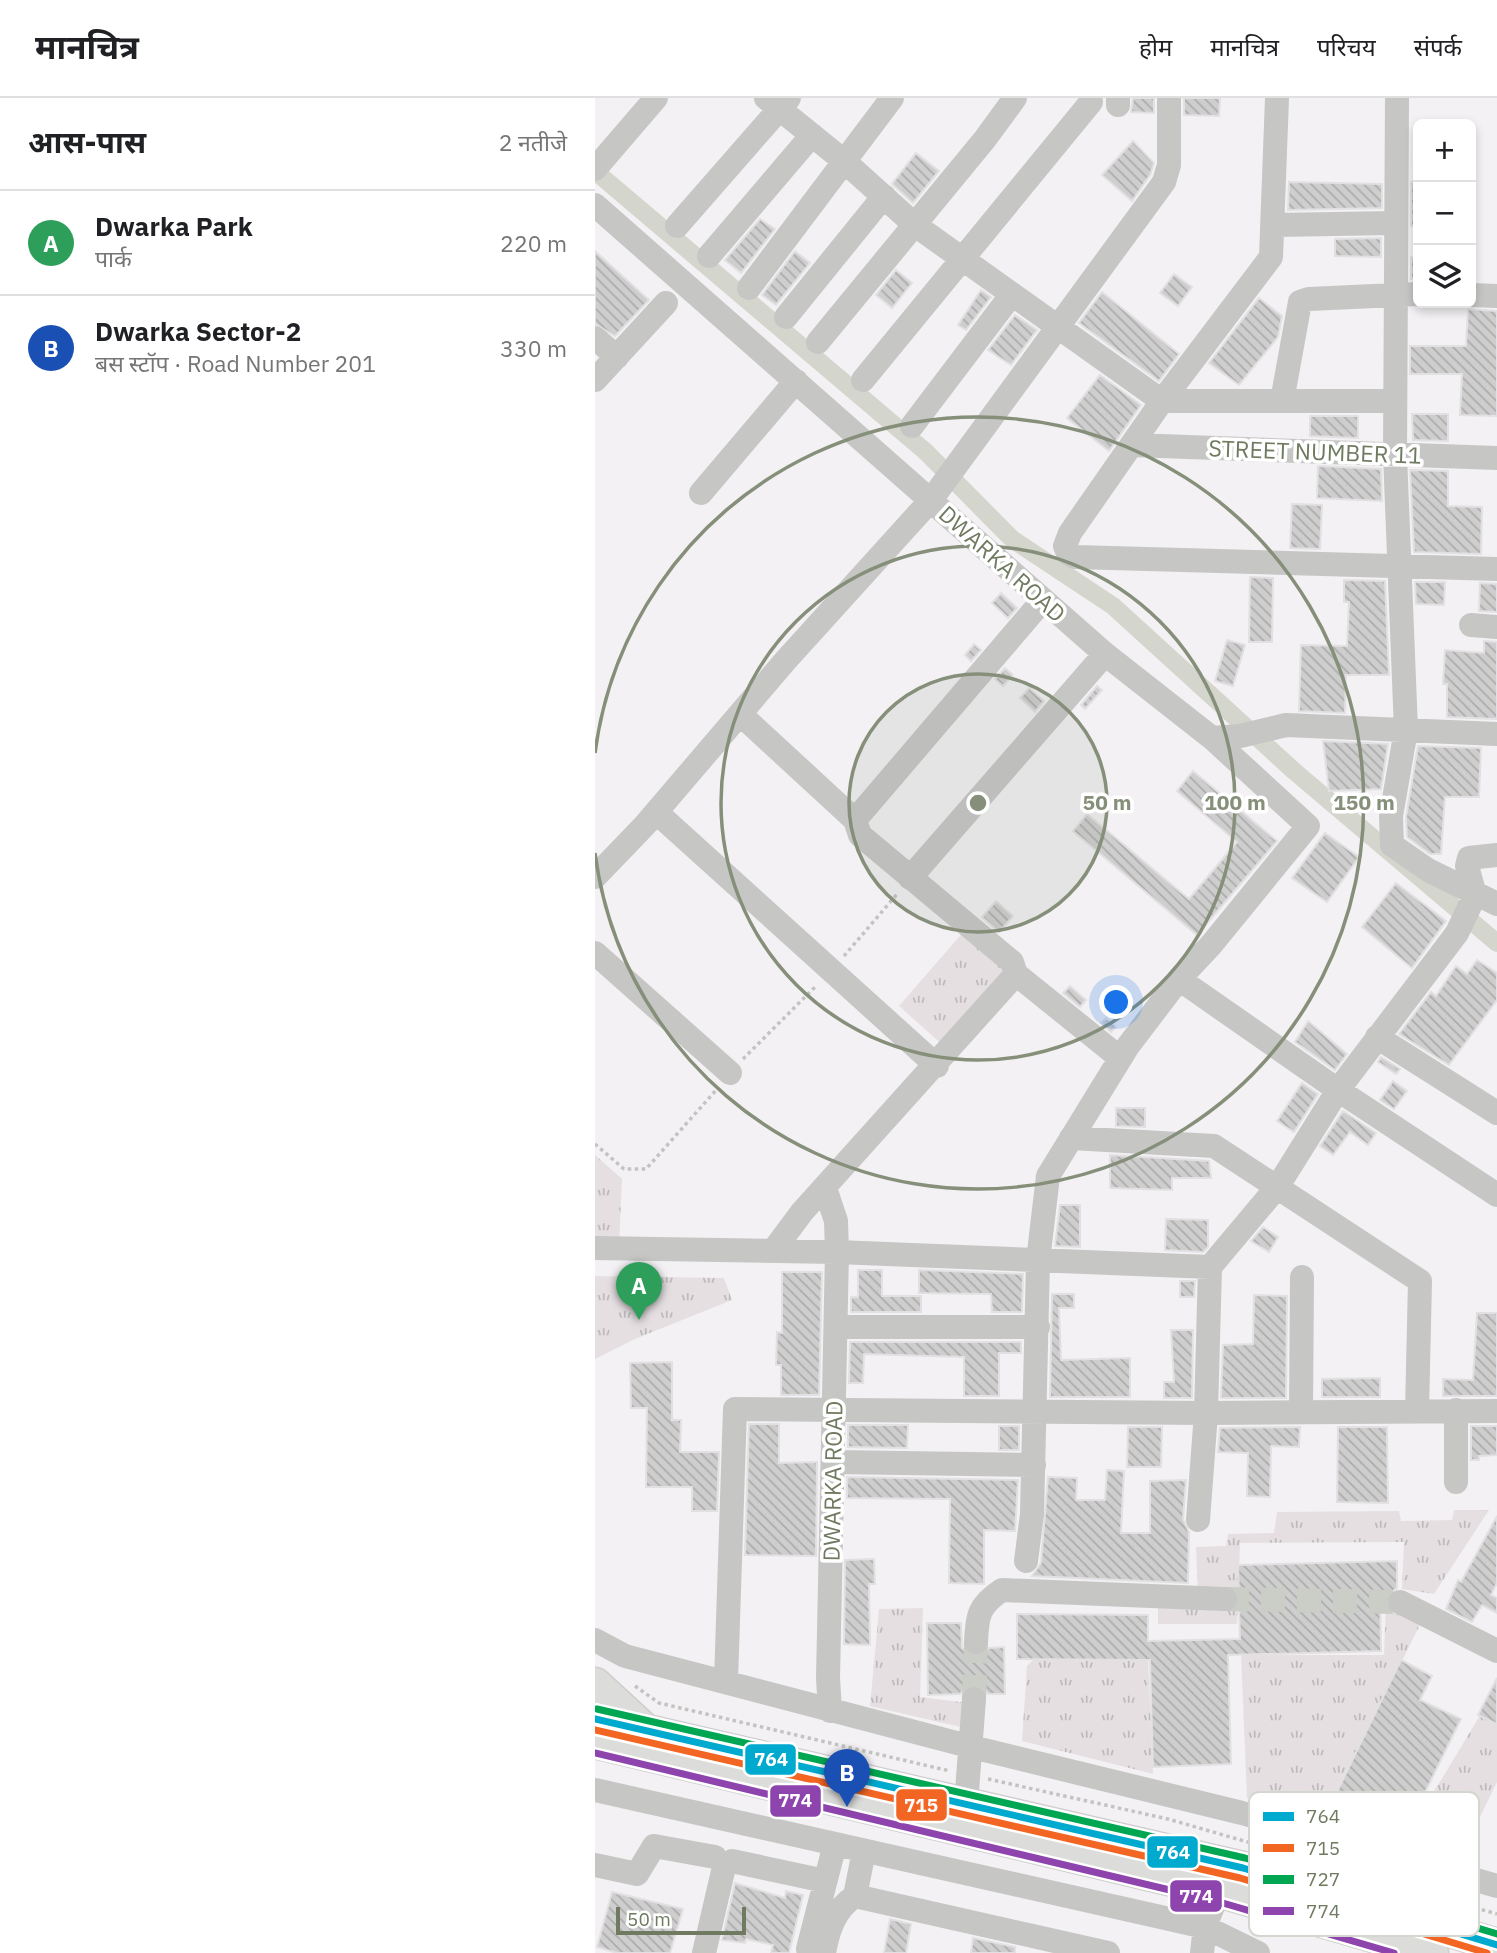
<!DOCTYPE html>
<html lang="hi">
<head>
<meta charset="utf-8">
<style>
	:root { --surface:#fff; --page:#f6f6f6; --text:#202124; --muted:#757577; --line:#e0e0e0; --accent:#585c56 }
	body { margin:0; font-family:"IBM Plex Sans","Noto Sans Devanagari",sans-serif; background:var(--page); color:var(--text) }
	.controls { position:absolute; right:21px; top:21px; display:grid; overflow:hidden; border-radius:10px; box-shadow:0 4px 10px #0003 }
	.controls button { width:63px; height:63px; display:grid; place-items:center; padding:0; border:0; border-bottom:2px solid var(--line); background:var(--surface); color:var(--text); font:35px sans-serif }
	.scale { position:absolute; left:21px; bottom:18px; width:130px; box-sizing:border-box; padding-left:7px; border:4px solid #6f7a60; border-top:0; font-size:19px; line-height:24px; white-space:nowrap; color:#6f7a60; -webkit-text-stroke:5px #fff; paint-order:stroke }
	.you { position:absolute; left:522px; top:905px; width:24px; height:24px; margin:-18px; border:5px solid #fff; border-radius:50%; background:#1a73e8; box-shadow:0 0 0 10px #1a73e833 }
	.badge { display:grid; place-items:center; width:46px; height:46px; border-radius:50%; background:var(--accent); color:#fff; font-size:23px; font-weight:700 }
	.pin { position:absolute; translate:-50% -58px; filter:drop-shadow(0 2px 4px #0008) }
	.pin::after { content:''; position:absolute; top:37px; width:24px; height:21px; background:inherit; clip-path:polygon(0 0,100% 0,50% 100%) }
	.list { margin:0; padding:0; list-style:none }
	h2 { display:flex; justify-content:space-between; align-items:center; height:91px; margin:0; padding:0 28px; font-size:30px }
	h2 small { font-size:23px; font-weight:400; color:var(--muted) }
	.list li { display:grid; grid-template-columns:46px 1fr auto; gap:21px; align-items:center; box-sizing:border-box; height:105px; padding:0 28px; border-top:2px solid var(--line) }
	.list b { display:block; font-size:26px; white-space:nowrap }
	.list p { margin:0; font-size:23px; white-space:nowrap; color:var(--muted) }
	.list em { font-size:23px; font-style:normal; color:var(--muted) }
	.icon { flex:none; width:38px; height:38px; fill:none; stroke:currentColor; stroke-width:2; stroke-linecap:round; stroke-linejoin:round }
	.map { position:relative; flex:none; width:902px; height:1855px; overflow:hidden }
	header { display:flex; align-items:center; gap:42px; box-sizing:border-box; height:98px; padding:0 35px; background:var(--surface); border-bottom:2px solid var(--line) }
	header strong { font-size:33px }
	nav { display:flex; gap:38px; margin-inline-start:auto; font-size:24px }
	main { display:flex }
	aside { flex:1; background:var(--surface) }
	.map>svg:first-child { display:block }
	.park { fill:url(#park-tufts) }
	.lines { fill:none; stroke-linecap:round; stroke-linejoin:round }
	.canal { stroke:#d4d5cc; stroke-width:18 }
	.building { fill:url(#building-back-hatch); stroke:#e2e0e2; stroke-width:2 }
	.minor-tunnel { stroke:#cbcdc7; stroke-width:24; stroke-dasharray:24 12; stroke-linecap:butt }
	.major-casing { stroke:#cfcece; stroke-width:35 }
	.path { stroke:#c3c4c2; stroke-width:3.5; stroke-dasharray:3.5 3.5; stroke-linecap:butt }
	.minor { stroke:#c6c6c5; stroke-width:24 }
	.major { stroke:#dcdddb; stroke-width:32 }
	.bus-1-casing { stroke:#fff; stroke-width:12 }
	.bus-2-casing { stroke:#fff; stroke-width:12 }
	.bus-3-casing { stroke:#fff; stroke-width:12 }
	.bus-4-casing { stroke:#fff; stroke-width:12 }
	.bus-1 { stroke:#00a9ce; stroke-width:7 }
	.bus-2 { stroke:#f26522; stroke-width:7 }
	.bus-3 { stroke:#00a651; stroke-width:7 }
	.bus-4 { stroke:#8e44ad; stroke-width:7 }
	.ring { fill:none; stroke:#868f7a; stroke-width:3.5 }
	.labels { text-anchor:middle; stroke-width:7; stroke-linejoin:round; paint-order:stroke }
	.street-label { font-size:23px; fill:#6f7a60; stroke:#fff }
	.key { fill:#fff; stroke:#d4d7cf; stroke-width:2 }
	.key-label { font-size:19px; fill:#6f7a60 }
	.centre { fill:#868f7a; stroke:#fff; stroke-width:3.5 }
	.ring-label { font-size:21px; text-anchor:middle; font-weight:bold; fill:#868f7a; stroke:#fff; stroke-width:7; stroke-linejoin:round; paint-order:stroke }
	.line-badge { stroke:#fff; stroke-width:2.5 }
	.badge-label { font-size:19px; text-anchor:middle; font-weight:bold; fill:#fff }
</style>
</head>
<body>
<header>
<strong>मानचित्र</strong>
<nav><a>होम</a><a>मानचित्र</a><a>परिचय</a><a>संपर्क</a></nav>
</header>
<main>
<aside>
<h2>आस-पास<small>2 नतीजे</small></h2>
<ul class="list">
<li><span class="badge" style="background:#2e9e5b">A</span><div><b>Dwarka Park</b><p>पार्क</p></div><em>220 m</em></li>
<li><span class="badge" style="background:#1a4fb4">B</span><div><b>Dwarka Sector-2</b><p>बस स्टॉप · Road Number 201</p></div><em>330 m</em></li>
</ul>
</aside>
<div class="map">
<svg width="902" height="1855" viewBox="0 0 902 1855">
	<defs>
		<pattern id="park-tufts" width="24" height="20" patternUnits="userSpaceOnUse" patternTransform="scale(1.75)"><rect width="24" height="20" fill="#e5dfe2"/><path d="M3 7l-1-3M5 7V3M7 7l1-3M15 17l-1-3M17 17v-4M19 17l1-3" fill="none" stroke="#bebabb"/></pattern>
		<pattern id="building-back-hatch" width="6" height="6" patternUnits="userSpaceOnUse" patternTransform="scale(1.75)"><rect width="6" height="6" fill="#cfcece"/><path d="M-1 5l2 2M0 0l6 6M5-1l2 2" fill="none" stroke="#acacab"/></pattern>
	</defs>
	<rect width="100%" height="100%" fill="#f3f1f3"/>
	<!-- park -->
	<path class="park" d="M 370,832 L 416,872 L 351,950 L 304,908 Z
		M 0,1057 L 27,1081 L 24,1147 L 0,1146 Z
		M 0,1178 L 129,1180 L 137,1202 L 40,1241 L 0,1261 Z
		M 859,1412 L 894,1412 L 839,1496 L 807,1491 L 809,1444 L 645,1445 L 642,1526 L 563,1526 L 563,1499 L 603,1496 L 601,1449 L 631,1448 L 633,1436 L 679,1435 L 682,1414 L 804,1413 L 806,1423 L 857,1422 Z
		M 791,1504 L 828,1521 L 727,1721 L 652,1700 L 646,1557 L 789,1557 Z
		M 328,1510 L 325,1599 L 373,1605 L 370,1630 L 275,1608 L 284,1511 Z
		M 439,1561 L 553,1562 L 558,1676 L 427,1643 L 432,1568 Z
		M 892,1606 L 902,1611 L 902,1684 L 864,1762 L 800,1747 L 843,1687 Z"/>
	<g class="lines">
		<!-- canal -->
		<path class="canal" d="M 0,73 L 331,354 L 417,441 L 518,508 L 699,673 L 902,845"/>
	</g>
	<!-- building -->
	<path class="building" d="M 538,0 L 559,0 L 559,15 L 536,14 Z
		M 589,0 L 625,0 L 624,18 L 589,17 Z
		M 538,43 L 559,65 L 555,77 L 537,103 L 507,77 Z
		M 321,55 L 344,73 L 318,105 L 297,86 Z
		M 694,84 L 787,86 L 787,110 L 693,112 Z
		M 816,84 L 823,84 L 823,128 L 816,128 Z
		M 165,121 L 180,131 L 146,175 L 130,162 Z
		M 786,140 L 786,159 L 740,158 L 740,141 Z
		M 0,153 L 54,202 L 20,238 L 0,226 Z
		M 200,153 L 215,165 L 181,207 L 167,197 Z
		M 816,159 L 823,160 L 823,181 L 816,181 Z
		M 301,172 L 317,185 L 297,210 L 281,197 Z
		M 579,176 L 597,189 L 583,208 L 565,195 Z
		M 386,192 L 396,199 L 371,232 L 363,227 Z
		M 507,194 L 584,256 L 564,283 L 484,225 Z
		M 664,200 L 687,218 L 683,239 L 644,287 L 614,265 Z
		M 873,211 L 902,213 L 902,318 L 865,317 L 867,276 L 815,276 L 815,248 L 871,248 Z
		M 420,217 L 442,232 L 416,267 L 393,252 Z
		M 505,277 L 546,307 L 514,353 L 472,320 Z
		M 817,316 L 853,316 L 853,343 L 818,342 Z
		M 715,318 L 763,318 L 763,340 L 715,338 Z
		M 723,368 L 786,371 L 787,403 L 722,400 Z
		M 815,372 L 853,373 L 853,408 L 887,409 L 886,456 L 819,454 Z
		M 697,406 L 727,407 L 725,451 L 695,450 Z
		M 655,479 L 678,480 L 677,544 L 654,544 Z
		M 749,482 L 790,483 L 794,577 L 751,577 L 750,615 L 704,613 L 706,547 L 752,548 L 754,504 L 749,504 Z
		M 820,484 L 850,484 L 849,507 L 821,506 Z
		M 885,485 L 902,486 L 902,514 L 884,513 Z
		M 406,495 L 422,510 L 413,520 L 397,505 Z
		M 632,542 L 650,547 L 638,588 L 620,583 Z
		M 889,543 L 902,544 L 902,621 L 852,619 L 852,586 L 848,586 L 850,552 L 889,555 Z
		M 379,546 L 386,552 L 376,563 L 370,557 Z
		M 410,570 L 418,577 L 408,588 L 400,581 Z
		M 502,588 L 507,592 L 490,611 L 486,607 Z
		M 434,590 L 449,603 L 440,614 L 425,600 Z
		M 728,643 L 793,646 L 786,691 L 734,693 Z
		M 823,648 L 886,650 L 884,699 L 850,699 L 846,756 L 835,756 L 812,739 L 811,719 Z
		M 598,673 L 682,743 L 602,837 L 478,733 L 492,716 L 594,801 L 642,744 L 582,693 Z
		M 730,735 L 764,759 L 732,804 L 697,780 Z
		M 801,785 L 851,823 L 817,870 L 767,829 Z
		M 401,803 L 418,818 L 404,834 L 387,819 Z
		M 882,862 L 902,875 L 902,902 L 854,967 L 804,936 L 836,894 L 841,898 L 861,868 L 872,876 Z
		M 475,888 L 491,902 L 485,909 L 468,895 Z
		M 511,920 L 521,929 L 516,934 L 506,925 Z
		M 713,923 L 752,956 L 740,972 L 700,944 Z
		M 786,959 L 805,971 L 801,976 L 783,964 Z
		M 798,983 L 812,993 L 799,1011 L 785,1002 Z
		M 707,985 L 723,996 L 699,1034 L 682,1023 Z
		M 521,1010 L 550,1010 L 550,1029 L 521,1028 Z
		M 748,1013 L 781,1035 L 773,1047 L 755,1034 L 738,1057 L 725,1048 Z
		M 515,1057 L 614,1063 L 616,1080 L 577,1080 L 577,1092 L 515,1090 Z
		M 465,1107 L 485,1107 L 485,1149 L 460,1148 Z
		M 571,1121 L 613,1122 L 613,1149 L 608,1154 L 570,1152 Z
		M 668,1129 L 683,1139 L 674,1154 L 656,1143 Z
		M 263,1172 L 287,1172 L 287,1198 L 326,1198 L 326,1214 L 256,1214 L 256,1199 L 263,1199 Z
		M 324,1172 L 428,1176 L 427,1214 L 397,1214 L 396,1196 L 324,1195 Z
		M 187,1174 L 227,1174 L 224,1297 L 186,1297 L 186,1267 L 181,1267 L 182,1234 L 187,1235 Z
		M 585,1183 L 600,1183 L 599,1199 L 585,1199 Z
		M 457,1196 L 479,1196 L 479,1210 L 464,1210 L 466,1262 L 535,1260 L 535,1299 L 455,1299 Z
		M 659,1197 L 692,1198 L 691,1300 L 626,1300 L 628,1247 L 658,1246 Z
		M 882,1215 L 902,1215 L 902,1298 L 848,1298 L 848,1281 L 878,1282 Z
		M 576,1232 L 598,1232 L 597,1300 L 569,1300 L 569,1284 L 579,1284 Z
		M 255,1244 L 426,1244 L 426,1255 L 404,1255 L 404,1298 L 369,1298 L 369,1259 L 269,1256 L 268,1285 L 254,1285 Z
		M 77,1264 L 77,1322 L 86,1322 L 85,1354 L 124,1354 L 122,1413 L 97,1413 L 97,1389 L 51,1389 L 52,1310 L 36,1310 L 35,1265 Z
		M 785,1280 L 785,1299 L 727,1299 L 727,1281 Z
		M 154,1326 L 184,1326 L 184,1365 L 222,1364 L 221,1458 L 150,1457 Z
		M 253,1327 L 313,1327 L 312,1350 L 253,1349 Z
		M 404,1328 L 424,1328 L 424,1352 L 404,1352 Z
		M 876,1328 L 902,1328 L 902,1357 L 884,1358 L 884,1362 L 876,1362 Z
		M 533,1329 L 567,1329 L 566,1369 L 532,1369 Z
		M 705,1329 L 704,1349 L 676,1348 L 675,1399 L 652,1398 L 653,1355 L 623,1354 L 625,1330 Z
		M 743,1329 L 792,1329 L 793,1405 L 742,1404 Z
		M 512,1372 L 529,1373 L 526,1435 L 555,1435 L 555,1383 L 591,1382 L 588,1421 L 594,1434 L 593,1485 L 437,1478 L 446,1465 L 453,1379 L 482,1380 L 481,1402 L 510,1402 Z
		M 252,1379 L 423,1382 L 420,1433 L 389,1432 L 389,1486 L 354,1485 L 355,1401 L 252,1400 Z
		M 902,1418 L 902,1485 L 896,1497 L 902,1500 L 902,1515 L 887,1507 L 877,1524 L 851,1511 L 863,1482 L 866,1484 Z
		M 279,1461 L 280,1486 L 274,1486 L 275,1547 L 249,1546 L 250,1462 Z
		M 802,1463 L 802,1490 L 792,1497 L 785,1497 L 786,1553 L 633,1557 L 636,1666 L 558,1669 L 555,1562 L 422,1561 L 422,1516 L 553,1517 L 553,1543 L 645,1541 L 643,1467 Z
		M 332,1525 L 366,1525 L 367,1550 L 380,1559 L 388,1557 L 394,1550 L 409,1549 L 410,1596 L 393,1596 L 388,1589 L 379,1586 L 372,1588 L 365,1596 L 333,1597 Z
		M 806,1562 L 837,1578 L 825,1602 L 866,1621 L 818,1719 L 774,1698 L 766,1713 L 739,1700 Z
		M 902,1580 L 902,1626 L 883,1617 Z
		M 140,1785 L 190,1800 L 191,1793 L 208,1797 L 194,1855 L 176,1855 L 178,1847 L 151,1841 L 150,1845 L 127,1842 Z
		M 17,1794 L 88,1811 L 75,1855 L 22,1855 L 2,1849 Z
		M 295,1821 L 316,1826 L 311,1855 L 289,1855 Z
		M 378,1840 L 420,1849 L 420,1855 L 376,1855 Z"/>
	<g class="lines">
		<!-- minor-tunnel -->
		<path class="minor-tunnel" d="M 630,1501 L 805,1504
			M 379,1601 L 381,1544"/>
		<!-- major casing -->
		<g class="major-casing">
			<path id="major" d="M 0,1586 L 50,1632
				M 0,1621 L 648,1770 L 902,1847
				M 0,1644 L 624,1793 L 837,1855"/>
		</g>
		<!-- path -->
		<path class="path" d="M 249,858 L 303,795
			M 148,961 L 222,887
			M 0,1046 L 29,1071 L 51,1071 L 123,990
			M 40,1588 L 64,1605 L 355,1673
			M 393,1681 L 573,1721 L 902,1816"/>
		<!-- minor -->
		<path class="minor" d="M 171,0 L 249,63 L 320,127 L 567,303 L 475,435 L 470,448 L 473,455 L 480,459 L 902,471
			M 523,0 L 523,7
			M 682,0 L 676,159 L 567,303 L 800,303
			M 802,0 L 800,357 L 811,632 L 796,718 L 797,747 L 833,772 L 902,806
			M 0,71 L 61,0
			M 0,107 L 510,556 L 617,640 L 645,638 L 691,627 L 902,636
			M 678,127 L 800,125
			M 82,128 L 194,0
			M 114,158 L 217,37
			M 154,190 L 297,0
			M 876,197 L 902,198
			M 191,219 L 289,98
			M 0,240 L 22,259
			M 223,244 L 390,41 L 420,0
			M 0,282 L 71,205
			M 268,282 L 496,4
			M 687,303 L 705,204 L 714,201 L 823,196
			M 317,328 L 417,196
			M 537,347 L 902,360
			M 106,395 L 201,283
			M 876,527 L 902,529
			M 145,616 L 260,722
			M 61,714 L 342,968
			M 0,779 L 50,727 L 191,562 L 336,402 L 569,84 L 574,67 L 574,0
			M 315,780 L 510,556
			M 0,855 L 135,975
			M 421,876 L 525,960
			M 584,881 L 743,992 L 902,1097
			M 782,939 L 902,1015
			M 476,1040 L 619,1048 L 825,1183 L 822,1313
			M 230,1090 L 241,1123 L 242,1154 L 233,1580 L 235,1613
			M 0,1150 L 242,1154 L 615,1169 L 611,1315 L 902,1313
			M 178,1153 L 207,1114 L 421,876 L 417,864 L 265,737 L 260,722 L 448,502
			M 615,1169 L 683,1088 L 743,992 L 862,835 L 880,797 L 872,768 L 874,760 L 902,757
			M 241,1229 L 443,1229
			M 706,1313 L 707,1179
			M 239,1364 L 439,1367
			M 861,1384 L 861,1312
			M 431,1463 L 437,1416 L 443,1163 L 453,1078 L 533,948 L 584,881 L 616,847 L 713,728 L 617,640
			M 805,1504 L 902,1553
			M 0,1542 L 30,1558 L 377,1649 L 647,1715 L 902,1788
			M 381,1544 C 382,1517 384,1507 407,1492 L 630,1501
			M 131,1583 L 140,1311 L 611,1315 L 603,1422
			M 0,1692 L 610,1829 L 663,1855
			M 371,1706 L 379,1601
			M 0,1767 L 42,1776 L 59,1748 L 120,1759
			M 260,1798 L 269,1753
			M 213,1851 L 240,1746
			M 109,1855 L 129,1769 L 137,1763 L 230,1783
			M 229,1855 C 233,1832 240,1811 260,1798 L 513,1855
			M 607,1855 L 610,1829 L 624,1793"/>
		<!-- major -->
		<use href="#major" class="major"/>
		<!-- bus-1 casing -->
		<g class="bus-1-casing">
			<path id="bus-1" d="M 0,1621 L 648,1770 L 902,1847"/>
		</g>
		<!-- bus-2 casing -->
		<g class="bus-2-casing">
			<path id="bus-2" d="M 0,1632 L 645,1780 L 892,1855"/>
		</g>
		<!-- bus-3 casing -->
		<g class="bus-3-casing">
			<path id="bus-3" d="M 2,1611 L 650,1760 L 902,1836"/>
		</g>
		<!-- bus-4 casing -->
		<g class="bus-4-casing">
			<path id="bus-4" d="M 0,1655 L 621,1803 L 799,1855"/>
		</g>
		<!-- bus-1 -->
		<use href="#bus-1" class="bus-1"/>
		<!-- bus-2 -->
		<use href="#bus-2" class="bus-2"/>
		<!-- bus-3 -->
		<use href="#bus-3" class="bus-3"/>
		<!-- bus-4 -->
		<use href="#bus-4" class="bus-4"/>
	</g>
	<!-- distance rings -->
	<circle cx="383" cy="705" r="129" fill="#868f7a" fill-opacity=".12"/>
	<g class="ring">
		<circle cx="383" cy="705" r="129"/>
		<circle cx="383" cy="705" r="257"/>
		<path d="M0 655A386 386 0 1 1 0 755"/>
	</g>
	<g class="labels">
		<!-- street labels -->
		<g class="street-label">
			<text transform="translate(720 354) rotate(2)" y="8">STREET NUMBER 11</text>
			<text transform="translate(407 466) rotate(42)" y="8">DWARKA ROAD</text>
			<text transform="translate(238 1383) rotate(-89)" y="8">DWARKA ROAD</text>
		</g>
	</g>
	<!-- legend -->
	<rect x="654" y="1694" width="230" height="144" rx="10" class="key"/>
	<rect x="668" y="1714" width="31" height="9" fill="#00a9ce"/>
	<rect x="668" y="1746" width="31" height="8" fill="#f26522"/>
	<rect x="668" y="1777" width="31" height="9" fill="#00a651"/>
	<rect x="668" y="1809" width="31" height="8" fill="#8e44ad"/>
	<g class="key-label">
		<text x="711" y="1725">764</text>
		<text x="711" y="1757">715</text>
		<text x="711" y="1788">727</text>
		<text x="711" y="1820">774</text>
	</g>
	<circle cx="383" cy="705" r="10" class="centre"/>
	<g class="ring-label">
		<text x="512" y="712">50 m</text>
		<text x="640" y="712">100 m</text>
		<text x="769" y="712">150 m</text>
	</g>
	<g class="line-badge">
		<rect x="149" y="1645" width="53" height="33" rx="7" fill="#00a9ce"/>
		<rect x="174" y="1686" width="53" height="34" rx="7" fill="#8e44ad"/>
		<rect x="300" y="1690" width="53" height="34" rx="7" fill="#f26522"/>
		<rect x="551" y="1737" width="53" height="34" rx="7" fill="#00a9ce"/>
		<rect x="574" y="1781" width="54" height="34" rx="7" fill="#8e44ad"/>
	</g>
	<g class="badge-label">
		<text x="176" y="1668">764</text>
		<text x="200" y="1709">774</text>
		<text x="326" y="1714">715</text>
		<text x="578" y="1761">764</text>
		<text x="601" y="1805">774</text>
	</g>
</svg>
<div class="controls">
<button>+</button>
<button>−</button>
<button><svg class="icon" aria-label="layers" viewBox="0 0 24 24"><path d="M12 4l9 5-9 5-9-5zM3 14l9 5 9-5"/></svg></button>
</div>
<div class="scale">50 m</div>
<div class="you"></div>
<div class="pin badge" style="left:44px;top:1222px;background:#2e9e5b">A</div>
<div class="pin badge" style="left:252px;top:1709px;background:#1a4fb4">B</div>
</div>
</main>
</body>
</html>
